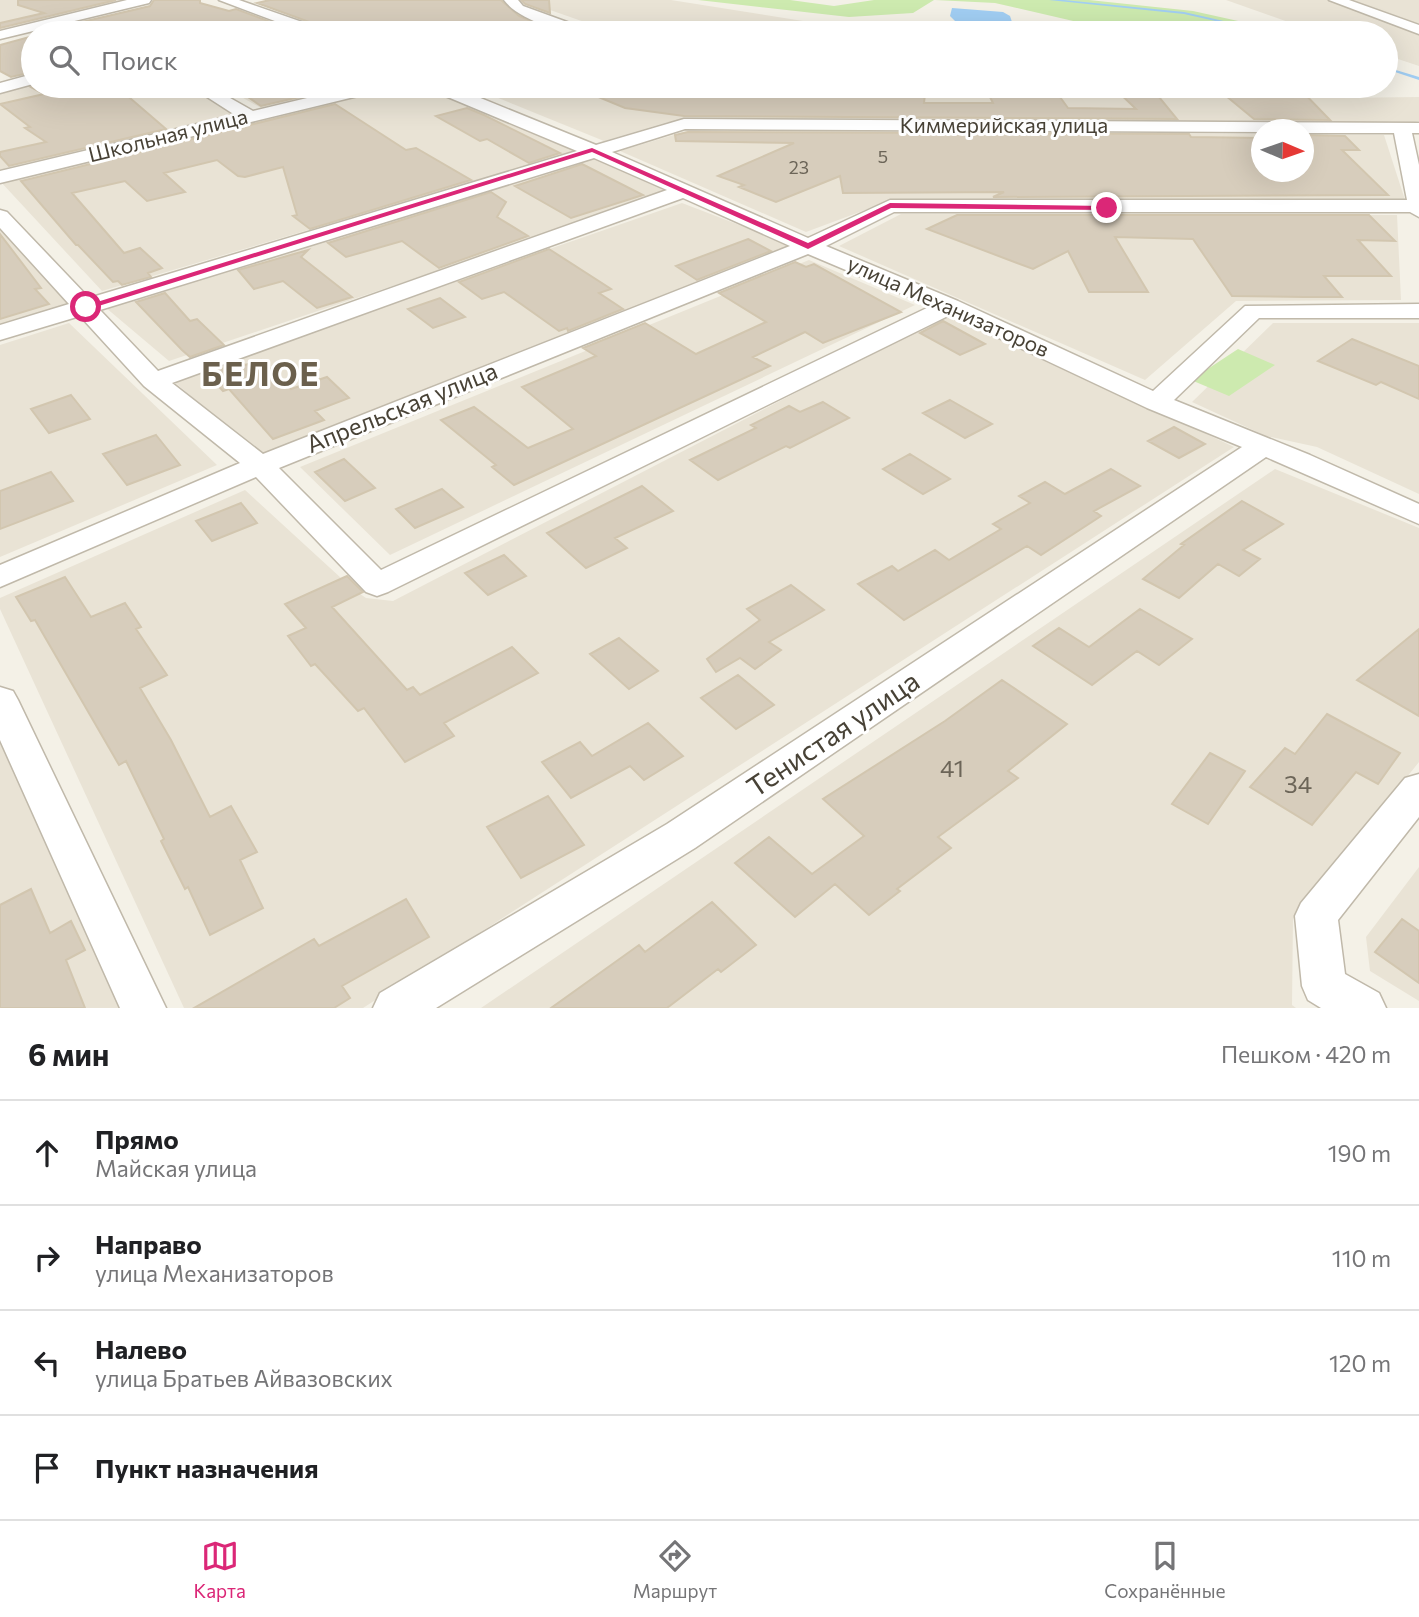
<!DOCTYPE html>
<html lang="ru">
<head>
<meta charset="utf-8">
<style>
	:root { --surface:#fff; --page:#f6f6f6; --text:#202124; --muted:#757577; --line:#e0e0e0; --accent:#db2777 }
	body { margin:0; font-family:Commissioner,sans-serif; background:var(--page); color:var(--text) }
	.compass { position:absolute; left:1251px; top:119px; width:63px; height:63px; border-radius:50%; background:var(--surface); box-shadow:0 7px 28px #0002; rotate:92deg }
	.stop { position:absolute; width:21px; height:21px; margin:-16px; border:5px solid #db2777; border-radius:50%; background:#fff }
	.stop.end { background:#db2777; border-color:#fff; box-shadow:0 2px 7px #0008 }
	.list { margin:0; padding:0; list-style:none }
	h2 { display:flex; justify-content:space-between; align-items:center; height:91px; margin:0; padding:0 28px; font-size:30px }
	h2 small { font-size:23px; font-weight:400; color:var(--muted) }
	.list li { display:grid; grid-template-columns:46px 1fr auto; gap:21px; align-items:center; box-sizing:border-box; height:105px; padding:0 28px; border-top:2px solid var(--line) }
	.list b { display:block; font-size:26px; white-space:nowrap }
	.list p { margin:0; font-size:23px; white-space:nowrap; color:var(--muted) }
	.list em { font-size:23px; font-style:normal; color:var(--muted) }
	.icon { flex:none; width:38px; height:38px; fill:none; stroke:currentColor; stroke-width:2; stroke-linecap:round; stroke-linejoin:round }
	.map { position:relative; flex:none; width:1419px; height:1008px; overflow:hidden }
	.search { position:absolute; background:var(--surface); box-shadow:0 7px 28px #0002; left:21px; right:21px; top:21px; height:77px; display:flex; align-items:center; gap:18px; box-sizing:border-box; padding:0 24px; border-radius:38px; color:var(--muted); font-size:26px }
	.sheet { height:511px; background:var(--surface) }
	nav { display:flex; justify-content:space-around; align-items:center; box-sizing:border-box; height:98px; border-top:2px solid var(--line); background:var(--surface); font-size:19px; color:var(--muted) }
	nav a { display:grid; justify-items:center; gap:4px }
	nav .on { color:var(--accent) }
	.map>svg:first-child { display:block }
	.residential { fill:#e9e3d5 }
	.green { fill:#cdeaaf }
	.water { fill:#a1cef3 }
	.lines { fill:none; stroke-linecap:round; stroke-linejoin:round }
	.stream { fill:#a1cef3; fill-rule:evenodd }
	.building { fill:#d7cdbc; stroke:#d2c6af; stroke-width:2 }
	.minor-casing { stroke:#c0b9aa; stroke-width:3 }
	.minor { fill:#fff; fill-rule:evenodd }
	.route { fill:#db2777 }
	.labels { text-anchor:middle; stroke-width:6; stroke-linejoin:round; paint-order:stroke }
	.far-number-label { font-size:18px; fill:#6c6558 }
	.far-street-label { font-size:21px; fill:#484236; stroke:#fff }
	.street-label { font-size:24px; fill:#484236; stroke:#fff }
	.near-number-label { font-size:24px; fill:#6c6558 }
	.near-street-label { font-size:28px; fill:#484236; stroke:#fff }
	.district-label { font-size:32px; font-weight:bold; letter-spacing:2px; fill:#6b604d; stroke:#fff }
</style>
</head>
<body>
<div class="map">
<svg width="1419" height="1008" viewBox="0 0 1419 1008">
	<rect width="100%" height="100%" fill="#f4f1e7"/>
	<!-- residential -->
	<path class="residential" d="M 0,0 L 127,0 L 0,31 Z
		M 540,0 L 671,0 L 803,21 L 1037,33 L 616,33 L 530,3 Z
		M 1226,0 L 1331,0 L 1419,33 L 1419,66 L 1386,55 L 1386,33 L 1319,33 Z
		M 1348,0 L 1419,0 L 1419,27 Z
		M 33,83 L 33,86 L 199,86 L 247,112 L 0,170 L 0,91 Z
		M 222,86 L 352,86 L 261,108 Z
		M 378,86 L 430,86 L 582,149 L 102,291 L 0,181 L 0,179 L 263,116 Z
		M 469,86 L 1257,86 L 1275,93 L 1341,98 L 1419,97 L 1419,121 L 1400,125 L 668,122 L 604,141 Z
		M 690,130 L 1261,134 L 1262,172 L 1304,172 L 1304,135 L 1384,135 L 1406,203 L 884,203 L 806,232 L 620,151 Z
		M 589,154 L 672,192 L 169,361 L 105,307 Z
		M 682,203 L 794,246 L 265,459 L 172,380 Z
		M 901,214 L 1397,215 L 1401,300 L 1236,301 L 1145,380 L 839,246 Z
		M 0,224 L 71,304 L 0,326 Z
		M 809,260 L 915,305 L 390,555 L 300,467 Z
		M 950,313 L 1234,447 L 363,1008 L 184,1008 L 0,609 L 0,598 L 245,490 L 353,589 L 366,598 L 393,601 Z
		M 69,323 L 217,465 L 0,557 L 0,345 Z
		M 1273,323 L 1419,323 L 1419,494 L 1317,447 L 1266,436 L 1192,402 Z
		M 1275,469 L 1419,528 L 1419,762 L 1293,919 L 1292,1005 L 1296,1008 L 481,1008 Z
		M 0,732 L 127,1008 L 0,1008 Z
		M 1419,867 L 1419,1001 L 1370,971 L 1366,937 Z"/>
	<!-- green -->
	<path class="green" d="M 698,0 L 790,0 L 834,6 L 874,0 L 934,0 L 913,13 L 849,17 Z
		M 935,0 L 1089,0 L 1193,11 L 1292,33 L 1125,33 L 995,3 Z
		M 1238,349 L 1275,365 L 1229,396 L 1191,380 Z"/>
	<!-- water -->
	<path class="water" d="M 952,8 L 1003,12 L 1010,16 L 1014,28 L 960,26 L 950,16 Z"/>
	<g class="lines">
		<!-- stream -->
		<path class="stream" d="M 1049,0 L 1064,0 L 1184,12 L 1276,33 L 1269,33 L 1184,14 Z
			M 1386,67 L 1419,77 L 1419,80 L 1386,69 Z"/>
	</g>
	<!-- building -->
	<path class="building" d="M 18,0 L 116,0 L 0,28 L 0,23 L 44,13 L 18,5 Z
		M 154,0 L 200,0 L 200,3 L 229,11 L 236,9 L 300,33 L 35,33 L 150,6 Z
		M 270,0 L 501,0 L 519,16 L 552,30 L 552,33 L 330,33 L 326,28 L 257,3 Z
		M 521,0 L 549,0 L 550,13 L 525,4 Z
		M 33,36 L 33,72 L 11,77 L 0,71 L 0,45 Z
		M 35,86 L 116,86 L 166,129 L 9,166 L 0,156 L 0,152 L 46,142 L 25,128 L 30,127 L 0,104 L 44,94 L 31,87 Z
		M 232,86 L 306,86 L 317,93 L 261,106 Z
		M 572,86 L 926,86 L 924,103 L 993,103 L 988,93 L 1057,93 L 1068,108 L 1136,109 L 1112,86 L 1150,86 L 1177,119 L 684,116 L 625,108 Z
		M 1214,86 L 1297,86 L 1330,120 L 1254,119 Z
		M 335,104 L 406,150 L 416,148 L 471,180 L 310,229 L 293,216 L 297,215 L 283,167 L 245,177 L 238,176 L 217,160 L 164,173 L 185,192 L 147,201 L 125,181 L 72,193 L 124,253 L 140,248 L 162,268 L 148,273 L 151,277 L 122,285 L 118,281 L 113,282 L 78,245 L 76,245 L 21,181 Z
		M 467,108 L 484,115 L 560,153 L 529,163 L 487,139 L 480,141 L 436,116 Z
		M 688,132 L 1189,134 L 1191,137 L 1262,138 L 1262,172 L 1304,172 L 1304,135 L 1345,136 L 1359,150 L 1342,150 L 1388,195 L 993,197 L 1004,192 L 843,193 L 840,176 L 776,202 L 739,187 L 744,185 L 718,176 L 794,143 L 676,141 L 675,135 Z
		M 582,164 L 643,195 L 571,218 L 515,186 Z
		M 491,192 L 506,202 L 497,217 L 528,236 L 439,268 L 402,241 L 346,257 L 328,243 Z
		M 957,215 L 1369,215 L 1395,241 L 1358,240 L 1391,276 L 1324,276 L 1342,297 L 1304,297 L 1232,296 L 1193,239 L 1115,237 L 1148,292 L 1089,292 L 1068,251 L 1033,269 L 927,229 Z
		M 0,234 L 41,288 L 35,289 L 49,304 L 0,319 Z
		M 748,239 L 771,251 L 697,280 L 676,266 Z
		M 549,249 L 611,289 L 599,293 L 623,309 L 568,331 L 567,328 L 559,331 L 504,292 L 482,299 L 459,282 Z
		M 308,250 L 301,257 L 352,297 L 317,308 L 283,281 L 254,289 L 238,270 Z
		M 795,262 L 806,267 L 814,264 L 901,312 L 823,343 L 805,332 L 753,357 L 770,366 L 514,485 L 492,467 L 496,465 L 441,420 L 474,407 L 528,448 L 573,429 L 522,387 L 596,356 L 583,348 L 645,323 L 696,354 L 766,322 L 719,293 Z
		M 165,293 L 190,321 L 197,319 L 224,345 L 190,357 L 182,350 L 136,302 Z
		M 440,298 L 465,317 L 433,328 L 408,309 Z
		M 943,321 L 985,344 L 960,355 L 920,333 Z
		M 1352,339 L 1419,366 L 1419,399 L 1381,382 L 1376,385 L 1318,361 Z
		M 261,360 L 291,389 L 327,377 L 349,398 L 315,411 L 324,420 L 273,439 L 229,389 L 223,391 L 206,373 L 241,361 L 245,365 Z
		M 71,395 L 90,419 L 49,433 L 31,409 Z
		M 950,400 L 992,424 L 965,438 L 923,413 Z
		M 823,402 L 849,418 L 790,448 L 786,446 L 718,480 L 690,460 L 756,428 L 751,425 L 789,406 L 800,412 Z
		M 1174,427 L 1205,444 L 1179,458 L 1148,441 Z
		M 156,435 L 180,465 L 127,485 L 103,454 Z
		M 910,454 L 950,479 L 923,494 L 883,469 Z
		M 344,459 L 375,488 L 345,501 L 315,472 Z
		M 1111,469 L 1140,486 L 1094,511 L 1101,516 L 1041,555 L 1027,546 L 904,620 L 858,584 L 892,566 L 898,571 L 935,550 L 949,560 L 1001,529 L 993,524 L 1030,503 L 1019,496 L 1045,482 L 1065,494 Z
		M 51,472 L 73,501 L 0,529 L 0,491 Z
		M 642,486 L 673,511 L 615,538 L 627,548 L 586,568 L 547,533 Z
		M 442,489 L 463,507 L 415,528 L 396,509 Z
		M 1242,501 L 1283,524 L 1243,550 L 1260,559 L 1239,576 L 1218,564 L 1179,598 L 1143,579 L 1184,545 L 1181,544 Z
		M 241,503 L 257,523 L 212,541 L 196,521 Z
		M 504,555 L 526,576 L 488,595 L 465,573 Z
		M 347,576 L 363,592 L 332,607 L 407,690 L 413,687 L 420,695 L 512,647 L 538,673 L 444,723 L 454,736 L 405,762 L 364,708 L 358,711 L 315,664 L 311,666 L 288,636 L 306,628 L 285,604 Z
		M 65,577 L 91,617 L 125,603 L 141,627 L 136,629 L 167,675 L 140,688 L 171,740 L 210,817 L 231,806 L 257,852 L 240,860 L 263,908 L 210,935 L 188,887 L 185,889 L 161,841 L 164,839 L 126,761 L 119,765 L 35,620 L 31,621 L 16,597 Z
		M 791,585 L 824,610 L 769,642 L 781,650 L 755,669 L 740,658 L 716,672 L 707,659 L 760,620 L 747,609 Z
		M 1140,609 L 1192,639 L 1159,665 L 1137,651 L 1092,685 L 1033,646 L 1059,628 L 1089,647 Z
		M 1419,629 L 1419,716 L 1357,680 Z
		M 619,638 L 658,671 L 629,689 L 590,654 Z
		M 738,675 L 774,705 L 736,729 L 701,698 Z
		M 1002,680 L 1067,724 L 1008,771 L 1018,778 L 938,837 L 951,848 L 897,889 L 900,891 L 869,915 L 835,884 L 795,917 L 735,863 L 769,837 L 812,874 L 864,836 L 823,799 L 945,721 Z
		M 1327,714 L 1400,753 L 1378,784 L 1356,772 L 1312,825 L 1250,787 L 1285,748 L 1295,754 Z
		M 648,723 L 683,756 L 644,780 L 630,766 L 571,798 L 542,762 L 580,742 L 592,756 Z
		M 1210,753 L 1245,771 L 1208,824 L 1172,804 Z
		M 548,796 L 584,845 L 521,878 L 487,827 Z
		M 31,889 L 50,933 L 71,921 L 85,950 L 66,960 L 85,1008 L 0,1008 L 0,905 Z
		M 406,899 L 429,937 L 342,986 L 350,998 L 334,1008 L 194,1008 L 314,939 L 319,946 Z
		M 712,902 L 756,945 L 721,972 L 718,969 L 667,1008 L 551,1008 L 639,945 L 645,952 Z
		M 1402,919 L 1419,931 L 1419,983 L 1375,952 Z"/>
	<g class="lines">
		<!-- minor casing -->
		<g class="minor-casing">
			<path id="minor" d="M 127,0 L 151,0 L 149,3 L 0,39 L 0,31 Z
				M 219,0 L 239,0 L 325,30 L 327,33 L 307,33 Z
				M 504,0 L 518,0 L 523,6 L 589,30 L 591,33 C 566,34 519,21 504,0 Z
				M 1329,0 L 1349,0 L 1419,25 L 1419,34 Z
				M 33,74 L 33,84 L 0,93 L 0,83 Z
				M 190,86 L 209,86 L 253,111 L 357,86 L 385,86 L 383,90 L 0,183 L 0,171 L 235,115 Z
				M 429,86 L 451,86 L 596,145 L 684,119 L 1419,123 L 1419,133 L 1412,133 L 1419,165 L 1419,217 L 1410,212 L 894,212 L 826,246 L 958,301 L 1153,391 L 1245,306 L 1419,304 L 1419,318 L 1259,318 L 1174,400 L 1310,455 L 1419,504 L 1419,524 L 1266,457 L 695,848 L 436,1008 L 373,1008 L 380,993 L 667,824 L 1242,447 L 1147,408 L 950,315 L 388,592 L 377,596 L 366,592 L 256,477 L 0,587 L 0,565 L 240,463 L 144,386 L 80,316 L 0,340 L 0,325 L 69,304 L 0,228 L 0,210 L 7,212 L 89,298 L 577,151 L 431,90 ZM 685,129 L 1262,132 L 1262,130 L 1304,130 L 1304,133 L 1394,133 L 1407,200 L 890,200 L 808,238 L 612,152 ZM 594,158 L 667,190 L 158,371 L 100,310 ZM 683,198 L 790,246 L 263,454 L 172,383 ZM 808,254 L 931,306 L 381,570 L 279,468 Z
				M 0,687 L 13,691 L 18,700 L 166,1008 L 120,1008 L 0,740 Z
				M 1419,774 L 1419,817 L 1338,920 L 1345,974 L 1379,993 L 1386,1008 L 1321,1008 L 1308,1000 L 1302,986 L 1295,916 L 1301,903 L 1405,778 Z"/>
		</g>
		<!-- minor -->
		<use href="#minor" class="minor"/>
	</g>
	<!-- route -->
	<path class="route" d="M 592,148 L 808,243 L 890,203 L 1107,206 L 1111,208 L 1107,210 L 891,208 L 808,249 L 592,152 L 89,309 L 81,307 Z"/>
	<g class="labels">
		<!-- far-number labels -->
		<g class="far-number-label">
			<text x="883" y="163">5</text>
			<text x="799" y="174">23</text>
		</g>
		<!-- far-street labels -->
		<g class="far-street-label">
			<text x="1004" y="133">Киммерийская улица</text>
			<text transform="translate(168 136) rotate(-14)" y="7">Школьная улица</text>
			<text transform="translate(948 307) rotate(24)" y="7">улица Механизаторов</text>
		</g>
		<!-- street labels -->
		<g class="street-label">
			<text transform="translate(402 408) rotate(-22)" y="8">Апрельская улица</text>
		</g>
		<!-- near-number labels -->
		<g class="near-number-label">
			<text x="952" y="777">41</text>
			<text x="1298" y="793">34</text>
		</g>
		<!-- near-street labels -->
		<g class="near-street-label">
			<text transform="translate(833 734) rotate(-34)" y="10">Тенистая улица</text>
		</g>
		<!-- district labels -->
		<g class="district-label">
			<text x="261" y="386">БЕЛОЕ</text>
		</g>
	</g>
</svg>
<svg class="compass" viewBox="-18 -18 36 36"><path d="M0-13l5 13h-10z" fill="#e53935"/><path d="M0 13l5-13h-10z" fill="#757577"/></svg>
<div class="stop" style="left:86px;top:307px"></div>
<div class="stop end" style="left:1107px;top:208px"></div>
<div class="search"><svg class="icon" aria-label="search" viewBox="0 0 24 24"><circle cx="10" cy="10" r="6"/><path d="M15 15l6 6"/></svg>Поиск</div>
</div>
<section class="sheet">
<h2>6 мин<small>Пешком · 420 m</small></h2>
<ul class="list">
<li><svg class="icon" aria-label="ahead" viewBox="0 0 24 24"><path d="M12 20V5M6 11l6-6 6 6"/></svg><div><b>Прямо</b><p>Майская улица</p></div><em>190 m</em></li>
<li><svg class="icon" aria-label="right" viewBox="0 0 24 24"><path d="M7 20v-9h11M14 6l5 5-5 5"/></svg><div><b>Направо</b><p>улица Механизаторов</p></div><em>110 m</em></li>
<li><svg class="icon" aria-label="left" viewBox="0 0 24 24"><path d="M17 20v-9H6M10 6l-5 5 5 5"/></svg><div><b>Налево</b><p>улица Братьев Айвазовских</p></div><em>120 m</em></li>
<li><svg class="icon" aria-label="arrive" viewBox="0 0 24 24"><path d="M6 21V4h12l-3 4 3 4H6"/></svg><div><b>Пункт назначения</b></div></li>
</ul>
</section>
<nav>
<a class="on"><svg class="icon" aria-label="map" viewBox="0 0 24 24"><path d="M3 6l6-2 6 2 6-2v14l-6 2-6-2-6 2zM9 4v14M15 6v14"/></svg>Карта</a>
<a><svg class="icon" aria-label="directions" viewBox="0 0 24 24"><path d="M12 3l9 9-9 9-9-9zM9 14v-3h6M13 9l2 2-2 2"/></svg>Маршрут</a>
<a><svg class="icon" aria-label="saved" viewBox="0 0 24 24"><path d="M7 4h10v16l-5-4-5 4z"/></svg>Сохранённые</a>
</nav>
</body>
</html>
